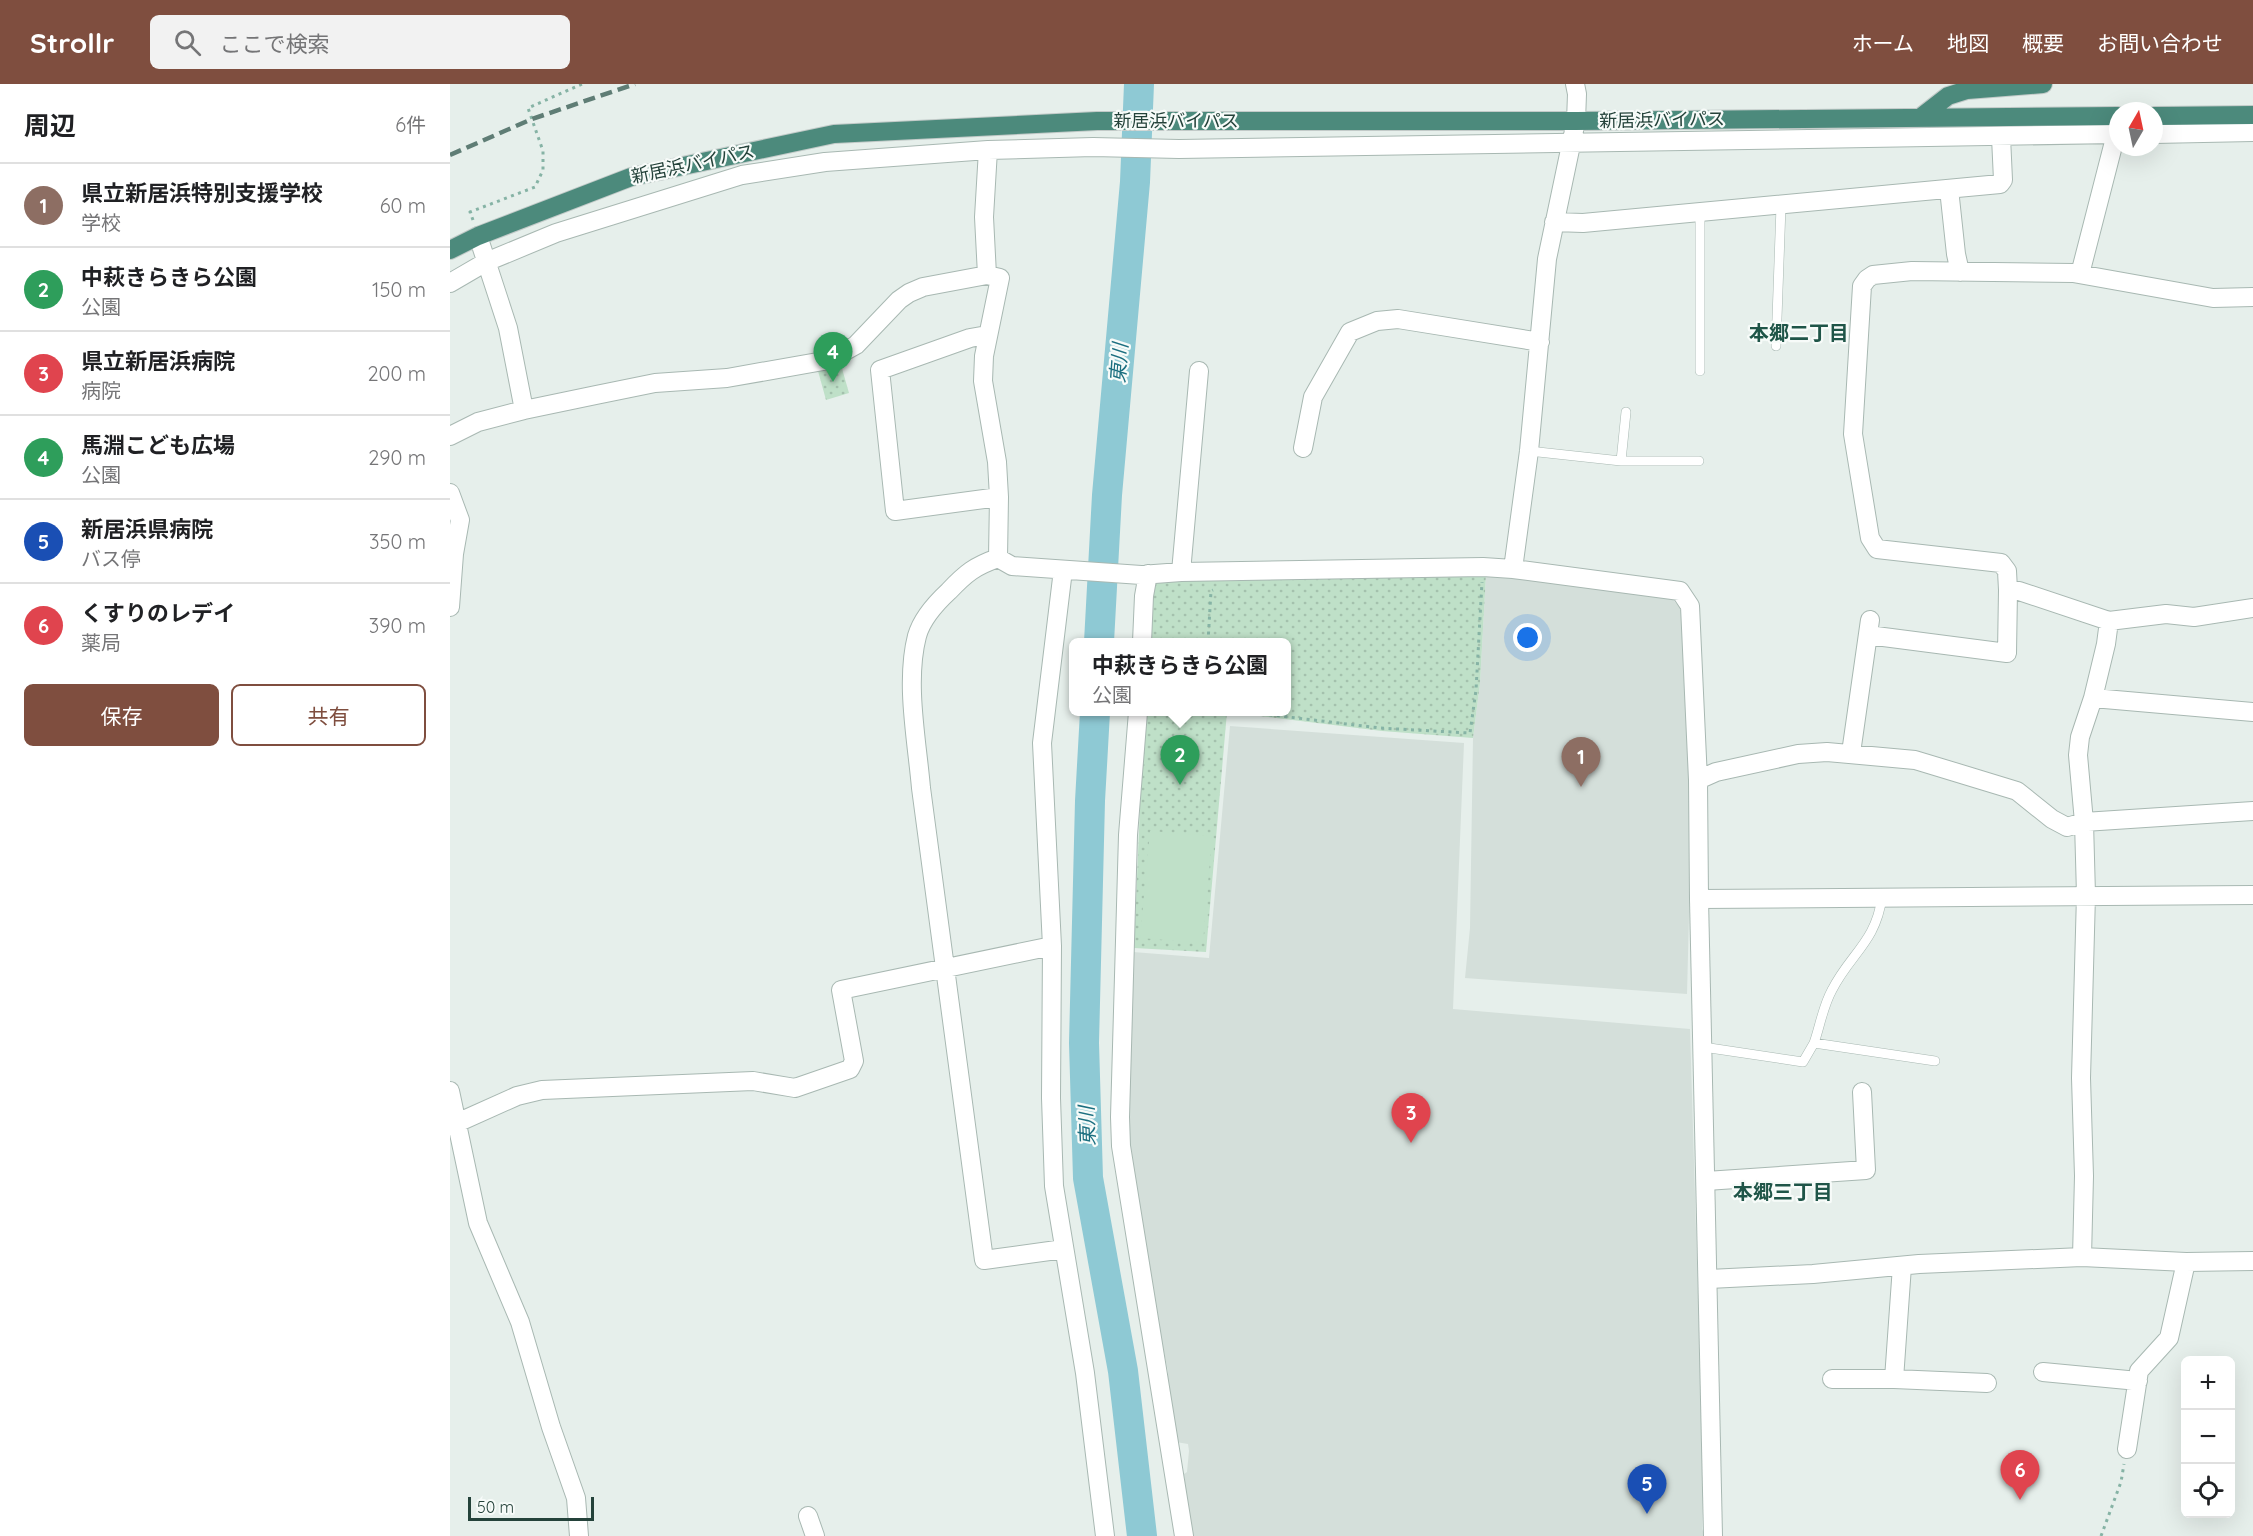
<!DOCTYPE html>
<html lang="ja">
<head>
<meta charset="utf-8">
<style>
	:root { --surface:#fff; --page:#f2f2f2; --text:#202124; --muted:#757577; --line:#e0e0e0; --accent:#7f4e3f }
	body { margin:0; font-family:Quicksand,"Noto Sans JP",sans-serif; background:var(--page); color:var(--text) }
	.controls { position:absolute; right:18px; bottom:18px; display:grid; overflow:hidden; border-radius:9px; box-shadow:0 6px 24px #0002 }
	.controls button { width:54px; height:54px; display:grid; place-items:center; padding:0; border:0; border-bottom:2px solid var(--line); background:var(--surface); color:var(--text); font:30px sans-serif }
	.compass { position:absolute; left:1659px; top:18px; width:54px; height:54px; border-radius:50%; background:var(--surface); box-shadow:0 6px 24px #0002; rotate:9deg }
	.scale { position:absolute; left:18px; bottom:15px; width:126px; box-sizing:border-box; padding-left:6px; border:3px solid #24423a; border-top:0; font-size:16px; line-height:21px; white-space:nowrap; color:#24423a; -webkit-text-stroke:4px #f7fbf9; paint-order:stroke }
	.you { position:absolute; left:1078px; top:554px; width:21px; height:21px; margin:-15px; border:4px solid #fff; border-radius:50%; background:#1a73e8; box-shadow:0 0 0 9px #1a73e833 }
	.badge { display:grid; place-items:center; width:39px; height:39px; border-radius:50%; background:var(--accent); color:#fff; font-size:20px; font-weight:700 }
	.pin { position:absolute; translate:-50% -50px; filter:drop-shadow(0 2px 3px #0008) }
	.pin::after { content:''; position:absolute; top:32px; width:21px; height:18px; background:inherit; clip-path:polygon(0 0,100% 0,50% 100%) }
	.popup { position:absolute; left:619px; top:554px; width:222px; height:78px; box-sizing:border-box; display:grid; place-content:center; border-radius:9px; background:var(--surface); filter:drop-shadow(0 2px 4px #0005); font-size:20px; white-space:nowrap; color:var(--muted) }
	.popup b { font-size:22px; color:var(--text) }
	.popup::after { content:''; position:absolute; left:50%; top:100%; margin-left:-12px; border:12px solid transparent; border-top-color:var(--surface) }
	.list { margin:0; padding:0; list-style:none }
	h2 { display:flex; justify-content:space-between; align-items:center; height:78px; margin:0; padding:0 24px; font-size:26px }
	h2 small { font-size:20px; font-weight:400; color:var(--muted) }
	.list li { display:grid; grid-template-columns:39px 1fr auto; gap:18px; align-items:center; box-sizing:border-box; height:84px; padding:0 24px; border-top:2px solid var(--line) }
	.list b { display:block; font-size:22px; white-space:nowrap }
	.list p { margin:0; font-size:20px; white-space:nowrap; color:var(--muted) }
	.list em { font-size:20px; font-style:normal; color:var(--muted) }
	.actions { display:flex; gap:12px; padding:18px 24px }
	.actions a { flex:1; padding:14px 0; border:2px solid var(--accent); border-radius:9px; text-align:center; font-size:21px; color:var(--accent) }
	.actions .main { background:var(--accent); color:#fff }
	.icon { flex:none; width:33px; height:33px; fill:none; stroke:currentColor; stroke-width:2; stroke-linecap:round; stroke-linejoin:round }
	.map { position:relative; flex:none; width:1803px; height:1452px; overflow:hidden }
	header { display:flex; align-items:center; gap:36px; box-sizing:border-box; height:84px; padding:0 30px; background:var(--accent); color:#fff }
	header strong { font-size:28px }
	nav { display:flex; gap:33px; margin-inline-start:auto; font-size:21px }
	.search { width:420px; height:54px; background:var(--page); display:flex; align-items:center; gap:15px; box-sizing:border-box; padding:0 21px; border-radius:9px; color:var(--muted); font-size:22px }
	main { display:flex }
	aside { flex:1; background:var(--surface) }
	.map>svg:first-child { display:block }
	.built { fill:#d4dfda }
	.green { fill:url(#green-dots) }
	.pitch { fill:#bfe0c8 }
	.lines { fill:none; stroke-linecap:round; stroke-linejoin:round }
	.river { stroke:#8ec9d4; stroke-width:30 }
	.service-casing { stroke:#a8b8b2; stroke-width:10 }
	.minor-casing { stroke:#a8b8b2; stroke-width:20 }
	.tertiary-casing { stroke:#a8b8b2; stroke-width:20 }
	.trunk-casing { stroke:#c2cac8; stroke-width:20 }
	.path { stroke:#86b3a5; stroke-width:3; stroke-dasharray:3 4.5; stroke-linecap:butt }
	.service { stroke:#fff; stroke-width:9 }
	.minor { stroke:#fff; stroke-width:18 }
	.tertiary { stroke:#fff; stroke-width:18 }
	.trunk { stroke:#4c8a7c; stroke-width:18 }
	.rail { stroke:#5f7d75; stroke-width:4.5; stroke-dasharray:12 6; stroke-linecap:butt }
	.labels { text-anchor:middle; stroke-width:4.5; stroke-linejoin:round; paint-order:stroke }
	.street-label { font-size:18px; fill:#24423a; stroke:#f7fbf9 }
	.neighbourhood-label { font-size:20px; font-weight:bold; fill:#1f5548; stroke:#f7fbf9 }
	.water-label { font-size:20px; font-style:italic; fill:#1c6f80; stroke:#f7fbf9 }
</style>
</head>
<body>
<header>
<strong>Strollr</strong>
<div class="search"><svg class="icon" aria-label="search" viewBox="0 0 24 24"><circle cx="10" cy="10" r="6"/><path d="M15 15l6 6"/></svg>ここで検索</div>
<nav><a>ホーム</a><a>地図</a><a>概要</a><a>お問い合わせ</a></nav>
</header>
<main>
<aside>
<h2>周辺<small>6件</small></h2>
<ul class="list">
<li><span class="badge" style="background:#8d6e63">1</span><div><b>県立新居浜特別支援学校</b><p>学校</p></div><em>60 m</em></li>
<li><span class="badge" style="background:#2e9e5b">2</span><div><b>中萩きらきら公園</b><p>公園</p></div><em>150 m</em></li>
<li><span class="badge" style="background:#e0444e">3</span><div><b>県立新居浜病院</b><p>病院</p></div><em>200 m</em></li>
<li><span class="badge" style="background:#2e9e5b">4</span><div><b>馬淵こども広場</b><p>公園</p></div><em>290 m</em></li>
<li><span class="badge" style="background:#1a4fb4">5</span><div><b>新居浜県病院</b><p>バス停</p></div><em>350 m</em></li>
<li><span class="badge" style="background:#e0444e">6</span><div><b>くすりのレデイ</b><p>薬局</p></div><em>390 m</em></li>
</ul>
<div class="actions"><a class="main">保存</a><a>共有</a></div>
</aside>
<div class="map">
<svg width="1803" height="1452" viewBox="0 0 1803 1452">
	<defs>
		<pattern id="green-dots" width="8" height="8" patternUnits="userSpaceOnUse" patternTransform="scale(1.5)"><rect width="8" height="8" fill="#bfe0c8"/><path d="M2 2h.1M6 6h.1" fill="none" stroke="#a4c1ad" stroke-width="1.8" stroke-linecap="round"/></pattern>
	</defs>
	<rect width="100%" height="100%" fill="#e6efeb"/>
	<!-- built -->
	<path class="built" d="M 1036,490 L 1220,512 L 1234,529 L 1241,753 L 1237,910 L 1015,894 L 1020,844 L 1023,654 L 1030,599 Z
		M 780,642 L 1014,659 L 1003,925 L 1240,945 L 1253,1380 L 1252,1445 L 1255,1452 L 741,1452 L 734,1390 L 737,1388 L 739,1367 L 738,1360 L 726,1358 L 716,1304 L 718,1288 L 694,1166 L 677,1045 L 683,868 L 759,874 Z"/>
	<!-- green -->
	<path class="green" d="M 391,281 L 399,309 L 376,316 L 368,287 Z
		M 1036,490 L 1030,599 L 1023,654 L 932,647 L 777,628 L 756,868 L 684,864 L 694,628 L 837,628 L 837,558 L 698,558 L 702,499 L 707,495 Z"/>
	<!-- pitch -->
	<path class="pitch" d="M 700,747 L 762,752 L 753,859 L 690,854 Z"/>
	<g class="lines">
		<!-- river -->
		<path class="river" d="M 649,558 L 657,411 L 685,98 L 689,0
			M 645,628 L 640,717 L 634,959 L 638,1094 L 673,1287 L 692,1452"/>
		<!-- service casing -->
		<g class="service-casing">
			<path id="service" d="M 1326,262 L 1331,122
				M 1250,287 L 1250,129
				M 1079,367 L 1171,377 L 1176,328
				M 1171,377 L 1249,377
				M 1364,959 C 1370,942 1373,922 1382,906 C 1400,870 1426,858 1432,813
				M 1253,963 L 1353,978 L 1364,959 L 1485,977"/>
		</g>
		<!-- minor casing -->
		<g class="minor-casing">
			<path id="minor" d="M 1704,50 L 1803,48
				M 1499,105 L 1506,170 L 1510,188
				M 1104,138 L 1133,139 L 1550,100 L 1553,96 L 1551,53
				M 28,152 L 58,244 L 74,326
				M 1630,190 L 1666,50
				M 537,191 L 534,133 L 538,66
				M 0,199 L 36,178 L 106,149 L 292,91 L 375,78 L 538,66 L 643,63 L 729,65 L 1668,50
				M 537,251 L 520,254 L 430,286 L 445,427 L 549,413
				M 0,352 L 28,338 L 74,326 L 146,311 L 205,299 L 277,294 L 379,276 L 406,261 L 449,216 L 459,209 L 473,203 L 537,191 L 550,194 L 534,272 L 533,297 L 547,378 L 549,413 L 548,474 L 562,482 L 691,491 L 731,488 L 1033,483 L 1063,485 L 1230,507 L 1240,522 L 1248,696 L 1249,815 L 1803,811
				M 853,364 L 863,313 L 900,248 L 927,237 L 948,235 L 1090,258
				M 0,409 L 10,436 L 4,470 L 0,523
				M 548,474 C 525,482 516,489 499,507 C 486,519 472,534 467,552 C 455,598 467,657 471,704 L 534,1176 L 614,1165
				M 1063,485 L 1079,367 L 1097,175 L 1126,37 L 1127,10 L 1125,0
				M 613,486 L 592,659 L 602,862 L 601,1014 L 604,1102 L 635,1289 L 655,1452
				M 731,488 L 749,287
				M 1558,506 L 1569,507 L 1659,537 L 1716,530 L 1744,533 L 1803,524
				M 1659,537 L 1656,560 L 1643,614 L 1803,628
				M 1418,551 L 1557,569 L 1558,506 L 1557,487 L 1551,479 L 1427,465 L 1420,454 L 1403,350 L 1412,202 L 1417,195 L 1423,191 L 1462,187 L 1623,189 L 1763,214 L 1803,213
				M 692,558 L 694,512 L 698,490
				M 688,628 L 678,751 L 670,1033 L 671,1062 L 734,1452
				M 1401,669 L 1420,536
				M 1248,696 L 1266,688 L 1348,670 L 1377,668 L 1465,676 L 1567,707 L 1602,735 L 1617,743 L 1634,738 L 1803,727
				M 0,1007 L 28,1139 L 70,1238 L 101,1343 L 126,1414 L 129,1452
				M 0,1042 L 67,1012 L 92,1006 L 303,997 L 345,1004 L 400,985 L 404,977 L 391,906 L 602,862
				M 1256,1097 L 1416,1086 L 1412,1008
				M 1632,1173 L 1634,1092 L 1631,994 L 1636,811 L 1634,738 L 1628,671 L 1630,653 L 1643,614
				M 1452,1182 L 1444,1295 L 1537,1299
				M 1259,1195 L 1363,1190 L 1469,1180 L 1632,1173 L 1736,1178 L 1803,1177
				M 1593,1288 L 1688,1297
				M 1382,1295 L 1444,1295
				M 1677,1365 L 1689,1287 L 1719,1254 L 1736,1178
				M 358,1432 L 365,1452"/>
		</g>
		<!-- tertiary casing -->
		<g class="tertiary-casing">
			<path id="tertiary" d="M 1249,815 L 1263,1452"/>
		</g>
		<!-- trunk casing -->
		<g class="trunk-casing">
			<path id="trunk" d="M 1704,32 L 1803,31
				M 1471,33 L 1498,12 L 1517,6 L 1593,0
				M 0,166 L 28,152 L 181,93 L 384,50 L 647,37 L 1126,37 L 1668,32"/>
		</g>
		<!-- path -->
		<path class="path" d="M 23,136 L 20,128 L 85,103 L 93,86 L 93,67 L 78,24 L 132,0
			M 758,558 L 761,507 L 763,506
			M 797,628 L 930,644 L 1020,649 L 1026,606 L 1032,498
			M 1651,1452 L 1671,1398 L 1674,1380"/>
		<!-- service -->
		<use href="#service" class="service"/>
		<!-- minor -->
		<use href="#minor" class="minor"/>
		<!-- tertiary -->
		<use href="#tertiary" class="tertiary"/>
		<!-- trunk -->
		<use href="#trunk" class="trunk"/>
		<!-- rail -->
		<path class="rail" d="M 0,71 L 82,35 L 185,0"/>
	</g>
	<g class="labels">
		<!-- street labels -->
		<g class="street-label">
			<text transform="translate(1212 36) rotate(-1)" y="6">新居浜バイパス</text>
			<text x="726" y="43">新居浜バイパス</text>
			<text transform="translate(243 80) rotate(-12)" y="6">新居浜バイパス</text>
		</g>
		<!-- neighbourhood labels -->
		<g class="neighbourhood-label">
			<text x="1349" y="256">本郷二丁目</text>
			<text x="1333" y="1115">本郷三丁目</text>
		</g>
		<!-- water labels -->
		<g class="water-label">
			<text transform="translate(669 279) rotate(-86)" y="7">東川</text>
			<text transform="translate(637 1042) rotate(-92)" y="7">東川</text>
		</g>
	</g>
</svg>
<div class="controls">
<button>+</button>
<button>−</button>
<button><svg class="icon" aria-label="locate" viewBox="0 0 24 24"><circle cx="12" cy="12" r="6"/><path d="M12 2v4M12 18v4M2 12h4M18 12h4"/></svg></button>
</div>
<svg class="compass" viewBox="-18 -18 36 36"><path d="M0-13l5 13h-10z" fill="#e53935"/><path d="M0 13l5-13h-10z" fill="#757577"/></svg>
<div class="scale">50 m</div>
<div class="you"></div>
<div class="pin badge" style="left:1131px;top:703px;background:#8d6e63">1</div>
<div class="pin badge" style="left:730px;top:701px;background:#2e9e5b">2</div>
<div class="popup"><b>中萩きらきら公園</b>公園</div>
<div class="pin badge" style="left:961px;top:1059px;background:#e0444e">3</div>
<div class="pin badge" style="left:383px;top:298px;background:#2e9e5b">4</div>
<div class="pin badge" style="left:1197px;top:1430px;background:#1a4fb4">5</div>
<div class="pin badge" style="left:1570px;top:1416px;background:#e0444e">6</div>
</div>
</main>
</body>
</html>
